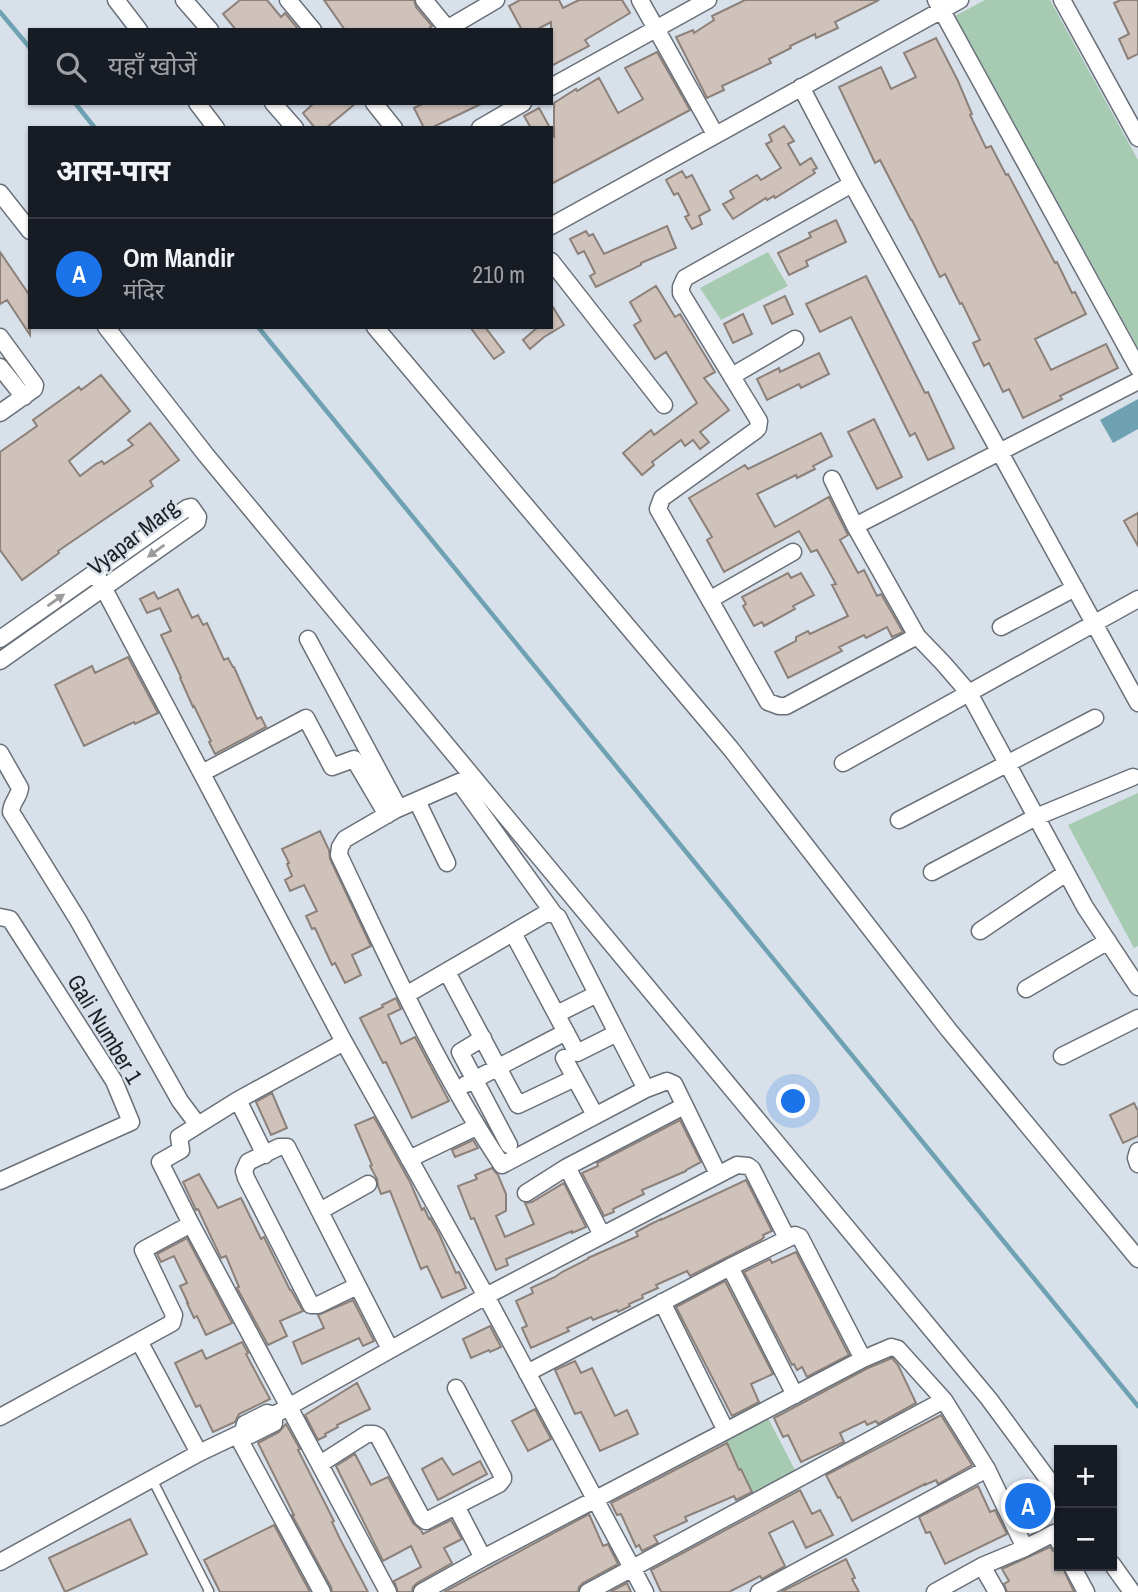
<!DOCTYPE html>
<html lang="hi">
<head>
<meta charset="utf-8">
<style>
	:root { --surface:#171b24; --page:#242831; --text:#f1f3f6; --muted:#9ea1a6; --line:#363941; --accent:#1a73e8 }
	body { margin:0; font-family:"Archivo Narrow","Noto Sans Devanagari",sans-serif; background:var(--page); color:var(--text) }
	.controls { position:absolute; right:21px; bottom:21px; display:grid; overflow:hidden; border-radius:0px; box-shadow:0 2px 5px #0004 }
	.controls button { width:63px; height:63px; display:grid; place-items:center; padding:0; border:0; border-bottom:2px solid var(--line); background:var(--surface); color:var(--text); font:35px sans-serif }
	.you { position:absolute; left:794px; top:1102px; width:24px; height:24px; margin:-18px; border:5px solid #fff; border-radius:50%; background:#1a73e8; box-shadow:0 0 0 10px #1a73e833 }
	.badge { display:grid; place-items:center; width:46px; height:46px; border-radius:50%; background:var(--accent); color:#fff; font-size:23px; font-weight:700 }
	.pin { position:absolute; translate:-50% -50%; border:4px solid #fff; box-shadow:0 2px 7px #0006 }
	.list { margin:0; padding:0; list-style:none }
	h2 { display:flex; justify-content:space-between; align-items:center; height:91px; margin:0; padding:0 28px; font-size:30px }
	h2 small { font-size:23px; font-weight:400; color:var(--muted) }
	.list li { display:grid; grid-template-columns:46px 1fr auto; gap:21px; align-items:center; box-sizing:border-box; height:112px; padding:0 28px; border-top:2px solid var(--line) }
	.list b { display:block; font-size:26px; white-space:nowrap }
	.list p { margin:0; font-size:23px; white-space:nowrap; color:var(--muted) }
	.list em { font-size:23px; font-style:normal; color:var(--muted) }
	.icon { flex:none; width:38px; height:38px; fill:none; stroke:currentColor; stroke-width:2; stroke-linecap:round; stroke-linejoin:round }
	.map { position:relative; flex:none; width:1138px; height:1592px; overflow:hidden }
	.search { position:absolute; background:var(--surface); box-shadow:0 2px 5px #0004; left:28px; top:28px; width:525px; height:77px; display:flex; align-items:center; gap:18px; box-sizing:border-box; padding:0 24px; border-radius:0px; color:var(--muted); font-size:26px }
	.panel { position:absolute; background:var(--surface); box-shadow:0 2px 5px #0004; left:28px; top:126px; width:525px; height:203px; border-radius:0px }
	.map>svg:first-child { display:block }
	.green { fill:#a7cbb2 }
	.water { fill:#6ea2b2 }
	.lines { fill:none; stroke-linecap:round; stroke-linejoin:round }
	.stream { stroke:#6ea2b2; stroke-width:4.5 }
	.building { fill:#cec2bb; stroke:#8c817a; stroke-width:2 }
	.service-casing { stroke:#697079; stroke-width:11 }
	.minor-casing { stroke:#697079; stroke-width:19 }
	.service { stroke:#fff; stroke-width:8 }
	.minor { stroke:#fff; stroke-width:16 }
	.oneway { fill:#9a9b9d }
	.labels { text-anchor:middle; stroke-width:5; stroke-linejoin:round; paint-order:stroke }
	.street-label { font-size:23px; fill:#1f2125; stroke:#d8e0ea }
</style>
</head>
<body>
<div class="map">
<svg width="1138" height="1592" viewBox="0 0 1138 1592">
	<rect width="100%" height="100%" fill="#d8e0ea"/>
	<!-- green -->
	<path class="green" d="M 985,0 L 1050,0 L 1138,160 L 1138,348 L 955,16 Z
		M 768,252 L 788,286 L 721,320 L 700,288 Z
		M 1138,793 L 1138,946 L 1134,948 L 1068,825 Z
		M 767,1416 L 797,1474 L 754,1496 L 724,1438 Z"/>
	<!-- water -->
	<path class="water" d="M 1138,399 L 1138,429 L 1113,443 L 1100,420 Z"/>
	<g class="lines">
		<!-- stream -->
		<path class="stream" d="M 0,12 L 30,48
			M 75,103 L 95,128
			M 258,327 L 1138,1406"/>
	</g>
	<!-- building -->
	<path class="building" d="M 240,0 L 267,0 L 281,17 L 285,13 L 299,30 L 236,30 L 223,14 Z
		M 324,0 L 414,0 L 416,7 L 432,26 L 427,30 L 345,30 Z
		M 520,0 L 559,0 L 563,8 L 579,0 L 622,0 L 630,13 L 585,40 L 589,46 L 551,66 L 551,22 L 536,30 L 522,30 L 509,6 Z
		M 745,0 L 879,0 L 835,22 L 838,28 L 816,38 L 815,34 L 790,46 L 791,48 L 769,59 L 771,63 L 722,86 L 724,90 L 707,98 L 676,37 L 693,30 L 694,33 L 714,20 L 712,16 Z
		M 1121,0 L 1138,0 L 1138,54 L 1128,59 L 1119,39 L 1129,34 L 1114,3 Z
		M 936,38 L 958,81 L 972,114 L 970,115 L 986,148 L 991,146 L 1006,175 L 1008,174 L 1055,263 L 1057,262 L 1072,293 L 1075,292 L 1086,314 L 1035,339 L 1051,370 L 1106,344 L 1118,368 L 1060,396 L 1062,399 L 1023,418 L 1009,389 L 1003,392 L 989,363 L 984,366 L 973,343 L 980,340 L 962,303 L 960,304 L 945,274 L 940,277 L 912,220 L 911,220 L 880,160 L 875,163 L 839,87 L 881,67 L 891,89 L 916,77 L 904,53 Z
		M 657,52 L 690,110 L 551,184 L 551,131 L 554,136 L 554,103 L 576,89 L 577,91 L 599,78 L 618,113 L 643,99 L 625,68 Z
		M 314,103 L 356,103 L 326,128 L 315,128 L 303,113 Z
		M 424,103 L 483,103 L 431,128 L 424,128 L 414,108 Z
		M 539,108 L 543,115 L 550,128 L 531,128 L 524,116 Z
		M 784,126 L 794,141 L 788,144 L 800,165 L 811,158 L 817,168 L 813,170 L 815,173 L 775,198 L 774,196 L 767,200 L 766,198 L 733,219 L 723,204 L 734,198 L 730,191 L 757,175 L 761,180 L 781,168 L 766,144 L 772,141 L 769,135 Z
		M 682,171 L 686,178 L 692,175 L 710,210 L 699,216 L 702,224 L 692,229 L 685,217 L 689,215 L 678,193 L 674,195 L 666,180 Z
		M 836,220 L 846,242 L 806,261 L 808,266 L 789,275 L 778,253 L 811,237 L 809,233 Z
		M 667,226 L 676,248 L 641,263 L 641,265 L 596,287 L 590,276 L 595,273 L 584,251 L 578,254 L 570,239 L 586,231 L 589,236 L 593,234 L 604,254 Z
		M 0,252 L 30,296 L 30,335 L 7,300 L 0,304 Z
		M 866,276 L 925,393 L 928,392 L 954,448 L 928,460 L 915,433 L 910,436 L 851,317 L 820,332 L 806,304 Z
		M 656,286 L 675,317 L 680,314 L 715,372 L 704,378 L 729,410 L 700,432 L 709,442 L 700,449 L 693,440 L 685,446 L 681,440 L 652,462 L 654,465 L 642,475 L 623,453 L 651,430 L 654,435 L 697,403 L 666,352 L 655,359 L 634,325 L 641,321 L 630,302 Z
		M 785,296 L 793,314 L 772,324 L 764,306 Z
		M 551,304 L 564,325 L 544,337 L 530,349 L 523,340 L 538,327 L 551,327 Z
		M 743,314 L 752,334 L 733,343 L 724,324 Z
		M 470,327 L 485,327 L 504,352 L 494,359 Z
		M 819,353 L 829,374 L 801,388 L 799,384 L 767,400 L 757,379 L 779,368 L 780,372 Z
		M 101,375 L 130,411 L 69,461 L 80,476 L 96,464 L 102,461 L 104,464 L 133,445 L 128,440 L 150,423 L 179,460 L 150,481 L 153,486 L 58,551 L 59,553 L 22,580 L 0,550 L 0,452 L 37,426 L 33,420 L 79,387 L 81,390 Z
		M 874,419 L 902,477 L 877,489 L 848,432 Z
		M 821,433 L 832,456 L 813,466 L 815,469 L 797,478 L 796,475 L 757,494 L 775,527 L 829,497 L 848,535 L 840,540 L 858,573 L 864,570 L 877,596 L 881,594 L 903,632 L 892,637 L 887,627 L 866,638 L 864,635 L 839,647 L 842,651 L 788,678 L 775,652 L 796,641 L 796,637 L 808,631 L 810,634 L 848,616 L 832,585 L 836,584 L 817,550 L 811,552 L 799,531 L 724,572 L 707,540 L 712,537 L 689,498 L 745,465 L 748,469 Z
		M 1138,513 L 1138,546 L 1124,521 Z
		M 788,573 L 791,578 L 801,573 L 814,595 L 793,606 L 795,609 L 764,626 L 762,622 L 754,626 L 743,606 L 746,604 L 742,597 Z
		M 178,589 L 192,618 L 198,615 L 203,625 L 207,623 L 224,660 L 228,658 L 233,667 L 234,667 L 257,719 L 261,717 L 266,727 L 215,754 L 209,742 L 211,741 L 194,706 L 193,707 L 180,678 L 181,677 L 161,635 L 171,631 L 160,608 L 147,613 L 140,599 L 154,592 L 158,599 Z
		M 128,657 L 158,713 L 135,724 L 134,722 L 84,746 L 55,685 L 92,666 L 95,673 Z
		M 320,831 L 329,850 L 330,859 L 371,946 L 352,955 L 361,975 L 345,983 L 335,963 L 332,965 L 315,928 L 312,929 L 306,916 L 317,911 L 304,885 L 290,891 L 285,880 L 292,876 L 287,864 L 289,863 L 282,849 Z
		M 396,998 L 401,1009 L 388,1015 L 401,1044 L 415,1037 L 449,1101 L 412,1118 L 386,1062 L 383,1063 L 360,1018 L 383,1007 L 382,1005 Z
		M 272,1093 L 287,1128 L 271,1135 L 256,1102 Z
		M 1134,1103 L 1138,1111 L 1138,1136 L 1123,1143 L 1110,1115 Z
		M 374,1117 L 410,1182 L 422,1210 L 424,1208 L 429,1219 L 430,1218 L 439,1234 L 456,1273 L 459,1272 L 466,1288 L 442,1298 L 427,1266 L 421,1269 L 390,1191 L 381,1194 L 378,1186 L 377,1179 L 370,1166 L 372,1165 L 355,1125 Z
		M 680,1120 L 701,1162 L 686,1170 L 686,1171 L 642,1190 L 644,1194 L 613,1209 L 614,1212 L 604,1216 L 582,1173 L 598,1166 L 597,1163 Z
		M 473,1140 L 478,1148 L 455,1157 L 452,1150 Z
		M 492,1168 L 498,1175 L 506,1194 L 506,1211 L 496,1216 L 505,1237 L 534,1224 L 525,1203 L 532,1202 L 564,1183 L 586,1227 L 572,1233 L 572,1231 L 506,1259 L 508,1265 L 496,1270 L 474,1218 L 471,1219 L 458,1186 L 477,1179 L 475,1175 Z
		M 199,1174 L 218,1208 L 241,1198 L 261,1239 L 264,1237 L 290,1290 L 291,1290 L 303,1311 L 280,1321 L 287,1336 L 268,1345 L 237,1288 L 239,1287 L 226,1256 L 221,1258 L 198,1209 L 196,1210 L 183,1182 Z
		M 746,1180 L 772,1231 L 763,1235 L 764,1237 L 761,1240 L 690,1276 L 687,1271 L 656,1285 L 658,1288 L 642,1295 L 643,1298 L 629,1304 L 630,1306 L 618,1312 L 617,1310 L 593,1320 L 591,1317 L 567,1328 L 569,1331 L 531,1348 L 522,1328 L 527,1326 L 516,1301 L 533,1293 L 531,1288 L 555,1277 L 562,1272 L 588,1259 L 588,1258 L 638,1236 L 636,1232 L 651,1224 L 661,1219 L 661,1220 Z
		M 187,1238 L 232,1323 L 206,1335 L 197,1316 L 194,1318 L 187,1303 L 188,1303 L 180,1286 L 187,1283 L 174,1256 L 161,1262 L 157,1254 Z
		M 796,1252 L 849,1355 L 807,1377 L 802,1367 L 797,1370 L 794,1364 L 792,1365 L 744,1272 L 770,1259 L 772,1263 Z
		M 725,1281 L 773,1374 L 751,1384 L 759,1402 L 732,1416 L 676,1307 Z
		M 353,1300 L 374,1341 L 363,1346 L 359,1338 L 302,1364 L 293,1342 L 324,1328 L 318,1315 Z
		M 490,1326 L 501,1347 L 490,1352 L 489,1350 L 471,1358 L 463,1339 Z
		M 242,1342 L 248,1353 L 246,1354 L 270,1399 L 239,1414 L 235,1422 L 213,1432 L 200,1405 L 196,1407 L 175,1363 L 202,1350 L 206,1359 Z
		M 892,1358 L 898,1365 L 916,1403 L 878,1424 L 876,1421 L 867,1425 L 865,1421 L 840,1433 L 844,1442 L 801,1462 L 788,1435 L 783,1437 L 774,1418 L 868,1368 Z
		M 575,1361 L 581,1373 L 592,1368 L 615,1416 L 627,1410 L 638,1434 L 600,1451 L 581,1412 L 575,1414 L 555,1370 Z
		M 357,1383 L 370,1409 L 337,1425 L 338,1427 L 325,1434 L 326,1436 L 318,1440 L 305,1415 Z
		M 535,1409 L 551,1439 L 528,1451 L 512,1421 Z
		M 941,1415 L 972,1465 L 938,1484 L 936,1480 L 925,1485 L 925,1484 L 852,1521 L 840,1497 L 838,1498 L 826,1475 Z
		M 286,1424 L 300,1449 L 298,1450 L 334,1521 L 332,1522 L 340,1539 L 368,1592 L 332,1592 L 331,1587 L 292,1515 L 294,1515 L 258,1443 L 279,1432 Z
		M 727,1443 L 739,1470 L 741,1469 L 752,1492 L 736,1500 L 734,1496 L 685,1517 L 687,1521 L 654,1536 L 658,1543 L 642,1551 L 639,1545 L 636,1547 L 621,1514 L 617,1515 L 611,1503 Z
		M 355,1454 L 371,1485 L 388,1477 L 413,1523 L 421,1530 L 423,1534 L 451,1520 L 462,1539 L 444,1548 L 452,1563 L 417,1583 L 413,1587 L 412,1592 L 398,1592 L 394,1581 L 421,1567 L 411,1546 L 383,1561 L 336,1466 Z
		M 442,1458 L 453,1475 L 480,1461 L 487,1474 L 438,1500 L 422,1469 Z
		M 978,1486 L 990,1512 L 995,1510 L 1007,1534 L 945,1564 L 930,1532 L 926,1533 L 919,1517 Z
		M 800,1490 L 812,1514 L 820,1510 L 833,1535 L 806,1548 L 793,1521 L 769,1533 L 785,1566 L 762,1579 L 760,1576 L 729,1592 L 661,1592 L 651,1570 Z
		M 589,1514 L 603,1546 L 608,1544 L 618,1564 L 583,1583 L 579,1587 L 578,1592 L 444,1592 Z
		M 130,1519 L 147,1554 L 65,1592 L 49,1558 Z
		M 274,1525 L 310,1592 L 220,1592 L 204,1560 Z
		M 1050,1547 L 1053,1551 L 1058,1552 L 1059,1566 L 1062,1566 L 1074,1592 L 1007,1592 L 1004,1584 L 1009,1581 L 1002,1569 Z
		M 846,1559 L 855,1578 L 852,1579 L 859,1592 L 781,1592 Z
		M 627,1583 L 631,1592 L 610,1592 Z"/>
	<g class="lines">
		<!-- service casing -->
		<g class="service-casing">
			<path id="service" d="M 152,1479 L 209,1591 L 208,1592"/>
		</g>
		<!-- minor casing -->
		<g class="minor-casing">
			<path id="minor" d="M 116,0 L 139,30
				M 184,0 L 210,30
				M 288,0 L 313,30
				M 424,0 L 447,28
				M 640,0 L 715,134
				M 936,0 L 1138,368
				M 1062,0 L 1138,138
				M 445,30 L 496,0
				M 551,87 L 708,0
				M 801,87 L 852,184 L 1138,703
				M 197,103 L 216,128
				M 273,103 L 295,128
				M 374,103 L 394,128
				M 480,128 L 523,103
				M 852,184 L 685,278 L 681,287 L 681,293 L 759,421 L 758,428 L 755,431 L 662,498 L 658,509 L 768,702 L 779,706 L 786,706 L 917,636 L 943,663 L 969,693 L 1085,907 L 1138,987
				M 0,193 L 30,231
				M 551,226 L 960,0
				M 551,261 L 664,405
				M 106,327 L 206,455 L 989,1399 L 1059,1494
				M 375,327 L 731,749 L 948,1029 L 1138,1259
				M 0,337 L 35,385 L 34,389 L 0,413
				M 0,367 L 24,397
				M 732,376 L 795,339
				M 832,479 L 855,526 L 917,636
				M 855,526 L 1138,381
				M 95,572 L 344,1042 L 486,1296 L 645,1592
				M 711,599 L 793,552
				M 1001,627 L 1075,588
				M 0,639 L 187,508 L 191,507 L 198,517 L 197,522 L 0,661
				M 308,639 L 397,805 L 395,810 L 345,839 L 340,847 L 339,855 C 389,960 437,1068 502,1165 L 646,1089 L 667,1081 L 674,1084 L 718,1174
				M 0,753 L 20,788 C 19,797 11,803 11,812 L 78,920 L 180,1101 L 198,1125 L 238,1100 L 344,1042
				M 843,763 L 1138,599
				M 202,773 L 306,718 L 332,767 L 354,759 L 387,815
				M 417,801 L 447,863
				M 395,810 L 459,782 L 554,914
				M 899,820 L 1095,718
				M 932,872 L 1036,817 L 1133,777
				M 0,917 L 10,919 L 114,1081 L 131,1122 L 0,1181
				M 980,931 L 1066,873
				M 513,933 L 577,1053 L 617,1033 L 646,1089
				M 447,972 L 518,1105 L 575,1078
				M 1026,989 L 1108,941
				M 406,995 L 545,914 L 554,914 L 558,917 L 617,1033
				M 557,1014 L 597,994
				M 483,1038 L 460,1052 L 509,1145
				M 1062,1056 L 1138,1018
				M 564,1058 L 595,1115
				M 466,1084 L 566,1032
				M 238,1100 L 265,1155
				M 198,1125 L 179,1137 L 181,1150 L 160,1162 L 191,1224 L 388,1592
				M 1138,1151 L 1136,1158 L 1138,1164
				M 409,1159 L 476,1127
				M 567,1167 L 602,1235
				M 526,1193 L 567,1167 L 684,1106
				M 320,1211 L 368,1184
				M 730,1267 L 795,1395
				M 357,1286 L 318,1305 L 311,1305 L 246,1178 L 244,1171 L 248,1162 L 279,1147 L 287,1147 L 390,1349
				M 662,1302 L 726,1431
				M 139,1341 L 199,1453
				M 527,1373 L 730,1267 L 795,1235 L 800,1237 L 863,1359
				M 0,1417 L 172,1323 L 174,1315 L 143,1250 L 191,1224
				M 243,1432 L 250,1435 L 274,1423 L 274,1415
				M 237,1435 L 322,1592
				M 320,1464 L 367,1434 L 374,1434 L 378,1436 L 422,1518 L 426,1521 L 499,1484 L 503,1479 L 503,1477 L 456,1388
				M 456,1506 L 483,1558
				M 0,1562 L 199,1453 L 241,1433 L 243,1432 L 245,1424 L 267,1413 L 274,1415 L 486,1296 L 737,1165 L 748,1166 L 752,1169 L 787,1238
				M 1112,1564 L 1132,1592
				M 982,1566 L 997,1592
				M 1072,1566 L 1086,1592
				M 422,1592 L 483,1558 L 726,1431 L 863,1359 L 891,1347 L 898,1349 L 944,1400 L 987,1469 L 1025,1548
				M 588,1592 L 944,1400
				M 759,1592 L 987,1469
				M 935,1592 L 982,1566 L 1025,1548 L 1054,1533 L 1059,1542"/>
		</g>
		<!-- service -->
		<use href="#service" class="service"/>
		<!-- minor -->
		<use href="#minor" class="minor"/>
	</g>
	<!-- one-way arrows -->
	<defs><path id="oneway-solid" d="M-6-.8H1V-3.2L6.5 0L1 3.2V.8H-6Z" transform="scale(1.75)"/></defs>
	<g class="oneway">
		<use href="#oneway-solid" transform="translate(156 551) rotate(144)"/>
		<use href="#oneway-solid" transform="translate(56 600) rotate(-35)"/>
	</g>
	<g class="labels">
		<!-- street labels -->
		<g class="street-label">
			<text transform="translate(133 537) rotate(-38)" y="8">Vyapar Marg</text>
			<text transform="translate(105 1029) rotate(59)" y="8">Gali Number 1</text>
		</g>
	</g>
</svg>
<div class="controls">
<button>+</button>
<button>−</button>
</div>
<div class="you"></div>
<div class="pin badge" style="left:1028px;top:1506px">A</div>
<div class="search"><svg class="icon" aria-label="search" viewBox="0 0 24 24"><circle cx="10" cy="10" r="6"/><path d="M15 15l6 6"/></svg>यहाँ खोजें</div>
<section class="panel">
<h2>आस-पास<small></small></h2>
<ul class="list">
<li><span class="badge">A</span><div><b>Om Mandir</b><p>मंदिर</p></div><em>210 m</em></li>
</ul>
</section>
</div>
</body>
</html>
